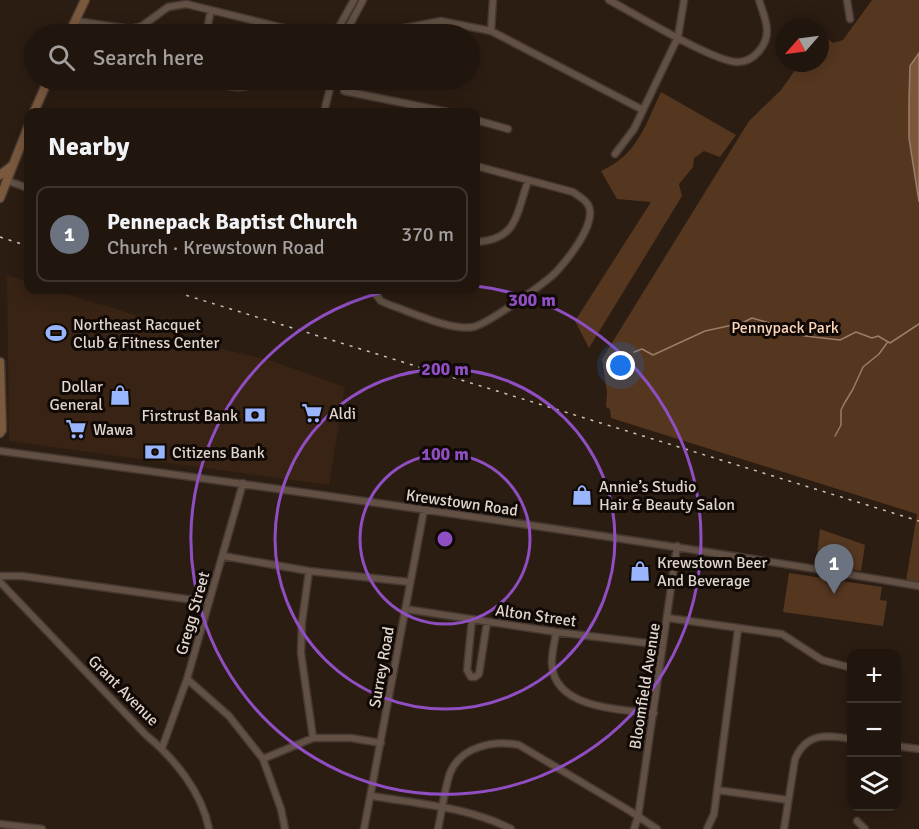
<!DOCTYPE html>
<html lang="en">
<head>
<meta charset="utf-8">
<style>
	:root { --surface:#21160e; --page:#2d231c; --text:#f1f3f6; --muted:#a29f9e; --line:#3e352e; --accent:#d93025 }
	body { margin:0; font-family:Signika,sans-serif; background:var(--page); color:var(--text) }
	.controls { position:absolute; right:18px; bottom:18px; display:grid; overflow:hidden; border-radius:12px; box-shadow:0 3px 15px #0003 }
	.controls button { width:54px; height:54px; display:grid; place-items:center; padding:0; border:0; border-bottom:2px solid var(--line); background:var(--surface); color:var(--text); font:30px sans-serif }
	.compass { position:absolute; left:775px; top:18px; width:54px; height:54px; border-radius:50%; background:var(--surface); box-shadow:0 3px 15px #0003; rotate:242deg }
	.you { position:absolute; left:621px; top:366px; width:21px; height:21px; margin:-15px; border:4px solid #fff; border-radius:50%; background:#1a73e8; box-shadow:0 0 0 9px #1a73e833 }
	.badge { display:grid; place-items:center; width:39px; height:39px; border-radius:50%; background:var(--accent); color:#fff; font-size:20px; font-weight:700 }
	.pin { position:absolute; translate:-50% -50px; filter:drop-shadow(0 2px 3px #0008) }
	.pin::after { content:''; position:absolute; top:32px; width:21px; height:18px; background:inherit; clip-path:polygon(0 0,100% 0,50% 100%) }
	.list { margin:0; padding:0; list-style:none }
	h2 { display:flex; justify-content:space-between; align-items:center; height:78px; margin:0; padding:0 24px; font-size:26px }
	h2 small { font-size:20px; font-weight:400; color:var(--muted) }
	.list li { display:grid; grid-template-columns:39px 1fr auto; gap:18px; align-items:center; box-sizing:border-box; height:96px; margin:0 12px 12px; padding:0 12px; border:2px solid var(--line); border-radius:12px }
	.list b { display:block; font-size:22px; white-space:nowrap }
	.list p { margin:0; font-size:20px; white-space:nowrap; color:var(--muted) }
	.list em { font-size:20px; font-style:normal; color:var(--muted) }
	.icon { flex:none; width:33px; height:33px; fill:none; stroke:currentColor; stroke-width:2; stroke-linecap:round; stroke-linejoin:round }
	.map { position:relative; flex:none; width:919px; height:829px; overflow:hidden }
	.search { position:absolute; background:var(--surface); box-shadow:0 3px 15px #0003; left:24px; top:24px; width:456px; height:66px; display:flex; align-items:center; gap:15px; box-sizing:border-box; padding:0 21px; border-radius:33px; color:var(--muted); font-size:22px }
	.panel { position:absolute; background:var(--surface); box-shadow:0 3px 15px #0003; left:24px; top:108px; width:456px; height:186px; border-radius:12px }
	.map>svg:first-child { display:block }
	.built { fill:#382314 }
	.green { fill:#553720 }
	.water { fill:#7c573c; stroke:#9a7d68; stroke-width:1.5 }
	.lines { fill:none; stroke-linecap:round; stroke-linejoin:round }
	.stream { stroke:#9a7d68; stroke-width:1.5 }
	.street-casing { stroke:#453832; stroke-width:9 }
	.secondary-casing { stroke:#453832; stroke-width:11 }
	.street { stroke:#615043; stroke-width:6 }
	.secondary { stroke:#7b593d; stroke-width:8 }
	.rail { stroke:#cdc2ba; stroke-width:1.5; stroke-dasharray:3 6; stroke-linecap:butt }
	.ring { fill:none; stroke:#8f4ec2; stroke-width:3 }
	.labels { text-anchor:middle; stroke-width:6; stroke-linejoin:round; paint-order:stroke }
	.poi-label { font-size:16px; fill:#dfd5cd; stroke:#100905; text-anchor:start }
	.park-label { font-size:16px; fill:#fbd5ba; stroke:#100905 }
	.street-label { font-size:16px; fill:#dfd5cd; stroke:#100905 }
	.centre { fill:#8f4ec2; stroke:#100905; stroke-width:3 }
	.ring-label { font-size:18px; text-anchor:middle; font-weight:bold; fill:#8f4ec2; stroke:#100905; stroke-width:6; stroke-linejoin:round; paint-order:stroke }
</style>
</head>
<body>
<div class="map">
<svg width="919" height="829" viewBox="0 0 919 829">
	<rect width="100%" height="100%" fill="#2c1d12"/>
	<!-- built -->
	<path class="built" d="M 7,275 L 28,282 L 28,290 L 54,290 L 168,325 L 184,339 L 275,362 L 345,387 L 329,485 L 9,441 Z"/>
	<!-- green -->
	<path class="green" d="M 872,0 L 919,0 L 919,583 L 906,581 L 917,514 L 611,418 L 610,409 L 606,407 L 607,393 L 602,359 L 749,121 L 781,90 L 800,63 L 820,63 L 820,33 L 833,43 L 843,40 Z
		M 661,92 L 736,135 L 720,157 L 704,151 L 694,158 L 693,167 L 679,184 L 682,196 L 589,348 L 575,321 L 651,202 L 617,199 L 601,171 C 637,155 645,126 661,92 Z
		M 820,529 L 865,545 L 861,571 L 816,564 Z
		M 789,573 L 882,587 L 880,600 L 887,601 L 883,626 L 783,612 Z"/>
	<!-- water -->
	<path class="water" d="M 919,53 L 919,202 L 909,138 L 909,101 L 910,66 Z"/>
	<g class="lines">
		<!-- stream -->
		<path class="stream" d="M 634,352 L 642,349 L 653,355 L 705,331 L 742,323 L 752,318 L 780,326 L 805,336 L 840,340 L 856,332 L 872,338 L 878,336 L 890,343 L 919,324
			M 835,436 L 841,425 L 841,410 L 844,404 L 853,389 L 863,367 L 879,354 L 887,343"/>
		<!-- street casing -->
		<g class="street-casing">
			<path id="street" d="M 609,0 C 633,13 716,63 738,62 C 753,62 767,46 767,31 C 767,21 762,10 759,0
				M 847,0 L 850,19
				M 76,21 L 130,29 L 142,26 L 168,7 L 186,4 L 308,34
				M 491,31 L 493,0
				M 206,34 L 211,10
				M 274,34 L 276,26
				M 339,34 L 340,25 L 354,0
				M 345,34 L 363,0
				M 359,34 L 360,33 L 374,34 L 441,21 L 491,31 L 643,110 L 634,129 L 615,154
				M 213,80 C 226,88 246,91 258,80
				M 347,80 L 344,91 L 448,112
				M 643,110 L 678,37 L 684,0
				M 324,112 L 332,80
				M 476,120 L 508,129
				M 8,181 L 28,188
				M 476,242 C 517,240 516,215 528,181
				M 372,290 L 381,301 L 390,305 C 411,312 451,331 473,327 C 486,325 547,282 557,271 C 568,259 591,230 590,212 C 590,202 580,197 573,192 L 476,166
				M 0,451 C 307,492 614,535 919,586
				M 223,556 L 309,571 L 409,582
				M 309,571 L 302,622 L 301,653 L 313,738
				M 0,576 L 22,576 L 208,602
				M 0,582 L 146,735 C 174,758 202,792 209,829
				M 405,609 L 556,632 L 663,645
				M 668,618 L 782,634 L 822,660 L 852,668
				M 472,619 L 467,670 L 471,677 L 475,677 L 479,674 L 487,622
				M 556,632 C 555,642 551,654 552,665 C 555,709 622,710 654,713
				M 187,679 L 229,716 L 263,759 L 281,809 L 285,829
				M 896,746 L 919,749
				M 162,748 L 187,679 L 243,483
				M 263,759 L 313,738 L 351,738 L 381,743
				M 717,790 L 788,800
				M 372,796 C 418,804 469,807 511,829
				M 857,821 L 865,829
				M 0,824 L 42,829
				M 364,829 L 424,510
				M 438,829 C 442,811 444,791 450,773 C 461,746 494,740 519,745 L 630,811 L 657,829
				M 634,829 L 638,817 L 677,546
				M 707,829 L 714,814 L 738,629
				M 784,829 L 795,759 C 807,732 826,735 852,739"/>
		</g>
		<!-- secondary casing -->
		<g class="secondary-casing">
			<path id="secondary" d="M 69,34 L 85,0
				M 34,112 L 48,80
				M 0,175 L 13,165
				M 0,198 L 28,127
				M 0,362 L 2,430 L 0,433"/>
		</g>
		<!-- street -->
		<use href="#street" class="street"/>
		<!-- secondary -->
		<use href="#secondary" class="secondary"/>
		<!-- rail -->
		<path class="rail" d="M 0,237 L 28,246
			M 169,290 L 919,521"/>
	</g>
	<!-- distance rings -->
	<g class="ring">
		<circle cx="445" cy="539" r="85"/>
		<circle cx="445" cy="539" r="170"/>
		<path d="M476 286A255 255 0 1 1 392 290"/>
	</g>
	<!-- icons -->
	<defs>
		<g id="stadium-bare" transform="scale(1.62)"><path d="M0-5a6.5 5 0 1 0 0 10a6.5 5 0 1 0 0-10ZM-3.5-1.8h7v3.6h-7Z" fill="#99b5fd" stroke="#100905" stroke-width="2.5" paint-order="stroke"/></g>
		<g id="shop-bare" transform="scale(1.62)"><path d="M-5-2.5h2.3a2.7 3.5 0 0 1 5.4 0H5L5.5 6h-11ZM-1.5-2.5h3a1.5 2.3 0 0 0-3 0Z" fill="#99b5fd" stroke="#100905" stroke-width="2.5" paint-order="stroke"/></g>
		<g id="supermarket-bare" transform="scale(1.62)"><path d="M-6-5.5h2.5l.6 2H6L4.5 2H-2.5L-4.4-4H-6ZM-1.5 3.2a1.3 1.3 0 1 0 .1 0ZM3 3.2a1.3 1.3 0 1 0 .1 0Z" fill="#99b5fd" stroke="#100905" stroke-width="2.5" paint-order="stroke"/></g>
		<g id="bank-bare" transform="scale(1.62)"><path d="M-6-4H6V4H-6ZM0-2.3a2.3 2.3 0 1 0 0 4.6a2.3 2.3 0 1 0 0-4.6Z" fill="#99b5fd" stroke="#100905" stroke-width="2.5" paint-order="stroke"/></g>
	</defs>
	<g fill-rule="evenodd">
		<use href="#stadium-bare" x="56" y="333"/>
		<use href="#shop-bare" x="120" y="395"/>
		<use href="#supermarket-bare" x="312" y="413"/>
		<use href="#bank-bare" x="255" y="415"/>
		<use href="#supermarket-bare" x="76" y="429"/>
		<use href="#bank-bare" x="155" y="452"/>
		<use href="#shop-bare" x="582" y="495"/>
		<use href="#shop-bare" x="640" y="571"/>
	</g>
	<g class="labels">
		<!-- poi labels -->
		<g class="poi-label">
			<text x="73" y="330">Northeast Racquet<tspan x="73" dy="18">Club &amp; Fitness Center</tspan></text>
			<text x="103" y="392" text-anchor="end">Dollar<tspan x="103" dy="18">General</tspan></text>
			<text x="329" y="419">Aldi</text>
			<text x="238" y="421" text-anchor="end">Firstrust Bank</text>
			<text x="93" y="435">Wawa</text>
			<text x="172" y="458">Citizens Bank</text>
			<text x="599" y="492">Annie’s Studio<tspan x="599" dy="18">Hair &amp; Beauty Salon</tspan></text>
			<text x="657" y="568">Krewstown Beer<tspan x="657" dy="18">And Beverage</tspan></text>
		</g>
		<!-- park labels -->
		<g class="park-label">
			<text x="785" y="333">Pennypack Park</text>
		</g>
		<!-- street labels -->
		<g class="street-label">
			<text transform="translate(462 502) rotate(8)" y="6">Krewstown Road</text>
			<text transform="translate(192 613) rotate(-74)" y="6">Gregg Street</text>
			<text transform="translate(536 615) rotate(8)" y="6">Alton Street</text>
			<text transform="translate(381 667) rotate(-80)" y="6">Surrey Road</text>
			<text transform="translate(644 686) rotate(-81)" y="6">Bloomfield Avenue</text>
			<text transform="translate(124 690) rotate(45)" y="6">Grant Avenue</text>
		</g>
	</g>
	<circle cx="445" cy="539" r="9" class="centre"/>
	<g class="ring-label">
		<text x="532" y="306">300 m</text>
		<text x="445" y="375">200 m</text>
		<text x="445" y="460">100 m</text>
	</g>
</svg>
<div class="controls">
<button>+</button>
<button>−</button>
<button><svg class="icon" aria-label="layers" viewBox="0 0 24 24"><path d="M12 4l9 5-9 5-9-5zM3 14l9 5 9-5"/></svg></button>
</div>
<svg class="compass" viewBox="-18 -18 36 36"><path d="M0-13l5 13h-10z" fill="#e53935"/><path d="M0 13l5-13h-10z" fill="#a29f9e"/></svg>
<div class="you"></div>
<div class="pin badge" style="left:834px;top:594px;background:#6b7280">1</div>
<div class="search"><svg class="icon" aria-label="search" viewBox="0 0 24 24"><circle cx="10" cy="10" r="6"/><path d="M15 15l6 6"/></svg>Search here</div>
<section class="panel">
<h2>Nearby<small></small></h2>
<ul class="list">
<li><span class="badge" style="background:#6b7280">1</span><div><b>Pennepack Baptist Church</b><p>Church · Krewstown Road</p></div><em>370 m</em></li>
</ul>
</section>
</div>
</body>
</html>
